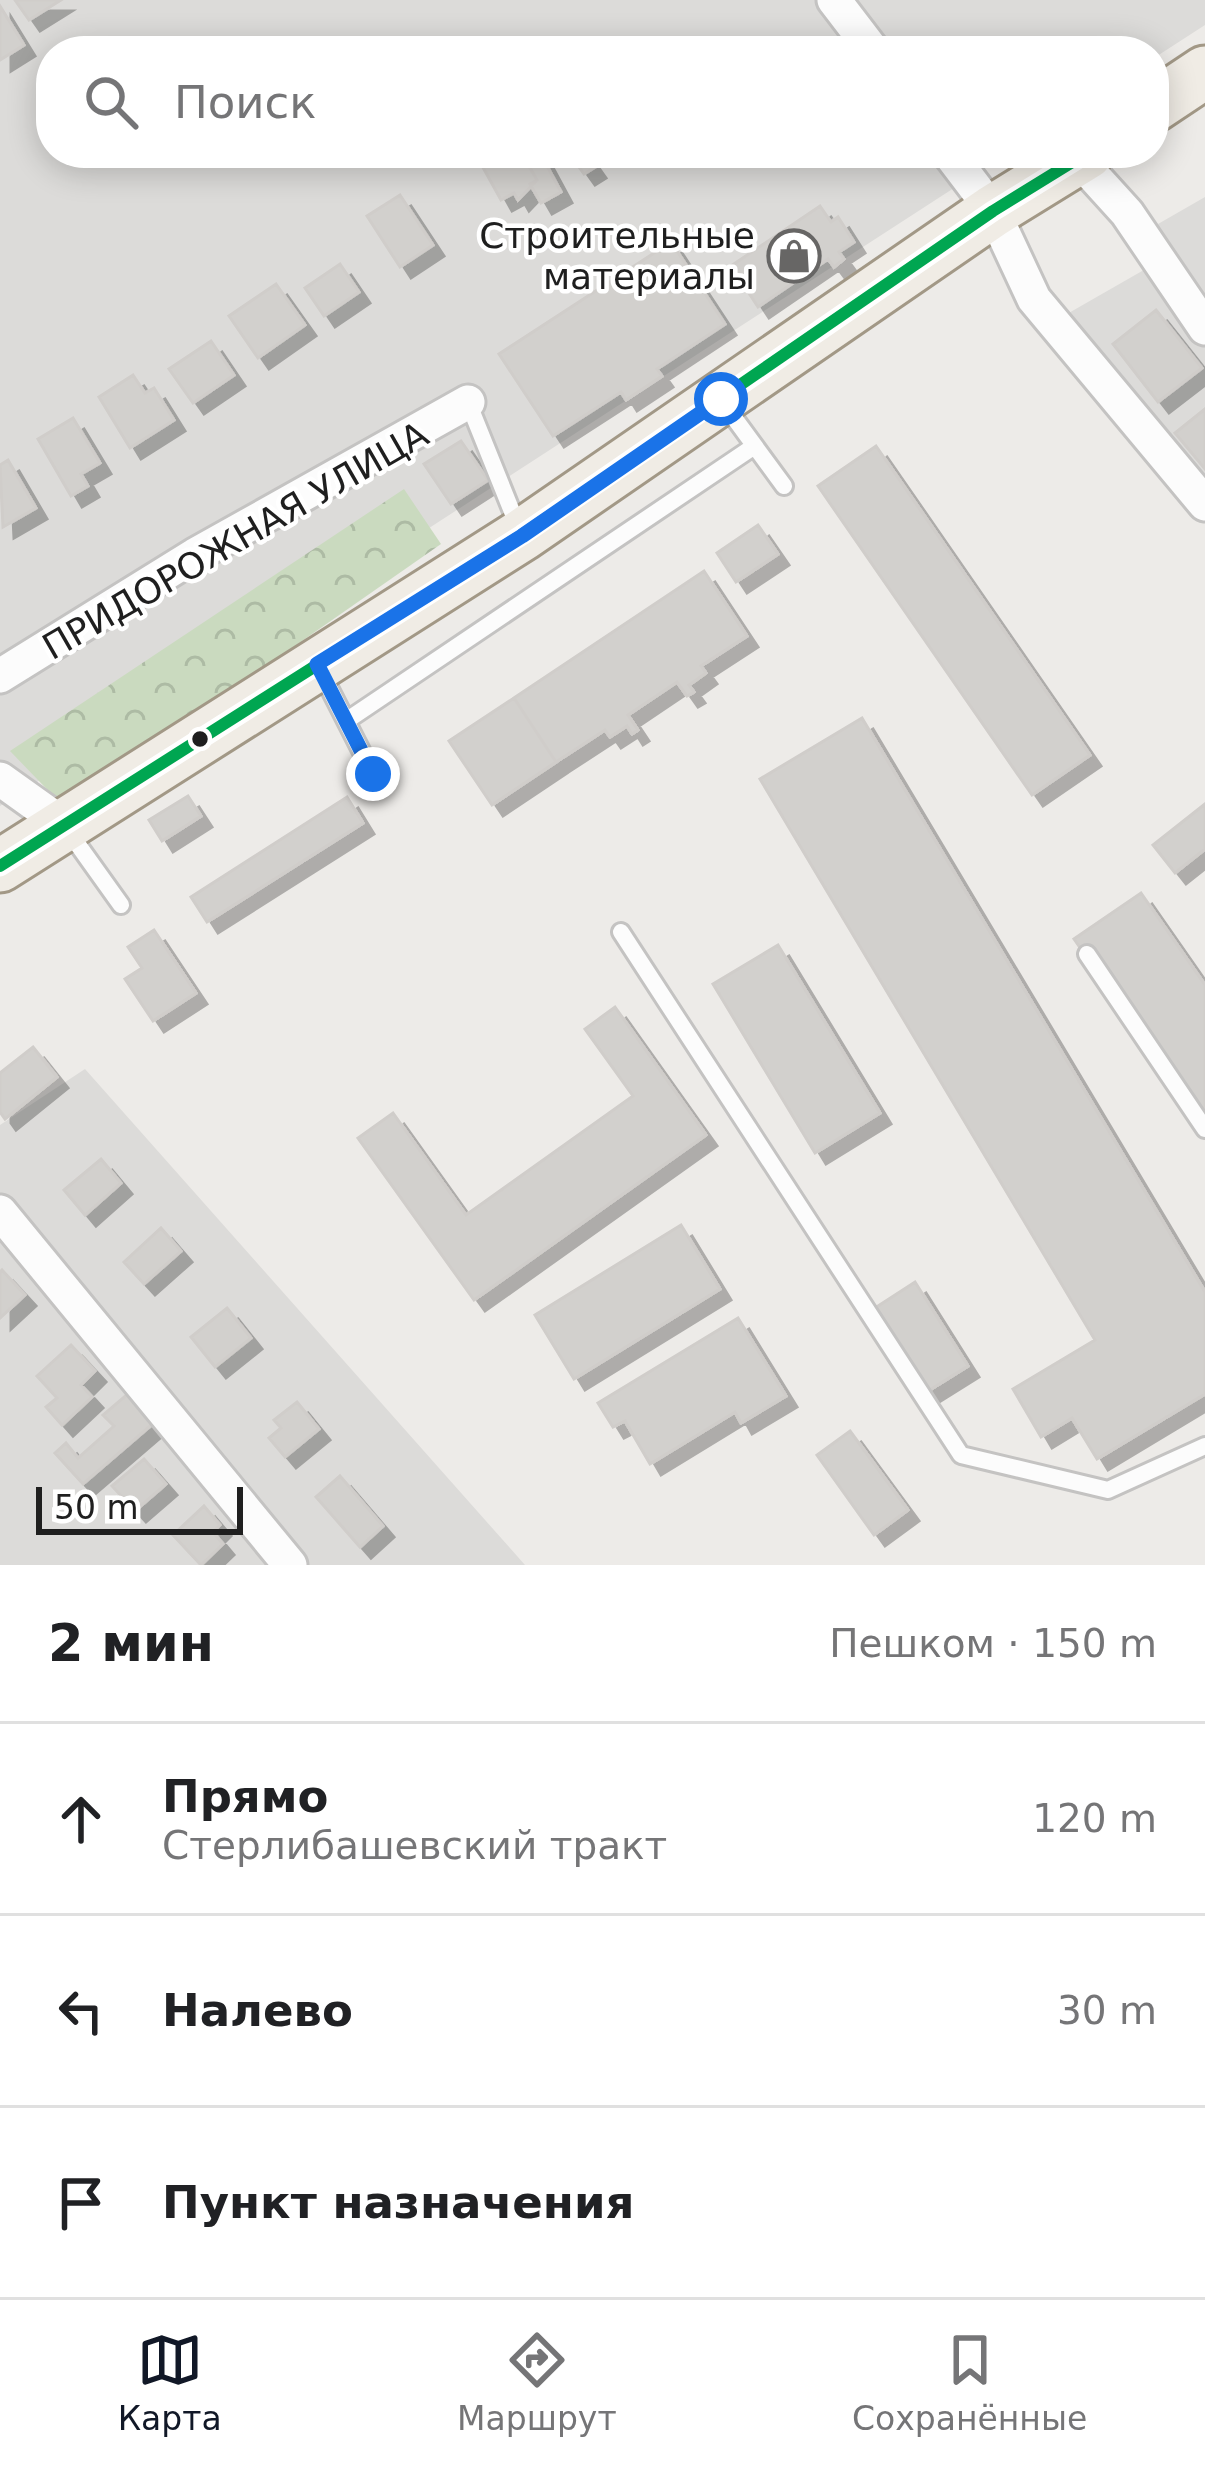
<!DOCTYPE html>
<html lang="ru">
<head>
<meta charset="utf-8">
<style>
	:root { --surface:#fff; --page:#f2f2f2; --text:#202124; --muted:#757577; --line:#e0e0e0; --accent:#111827 }
	body { margin:0; font-family:"DejaVu Sans",sans-serif; background:var(--page); color:var(--text) }
	.scale { position:absolute; left:36px; bottom:30px; width:207px; box-sizing:border-box; padding-left:12px; border:6px solid #1f1f1f; border-top:0; font-size:33px; line-height:42px; white-space:nowrap; color:#1f1f1f; -webkit-text-stroke:9px #fff; paint-order:stroke }
	.stop { position:absolute; width:36px; height:36px; margin:-27px; border:9px solid #1a73e8; border-radius:50%; background:#fff }
	.stop.end { background:#1a73e8; border-color:#fff; box-shadow:0 3px 12px #0008 }
	.list { margin:0; padding:0; list-style:none }
	h2 { display:flex; justify-content:space-between; align-items:center; height:156px; margin:0; padding:0 48px; font-size:51px }
	h2 small { font-size:39px; font-weight:400; color:var(--muted) }
	.list li { display:grid; grid-template-columns:78px 1fr auto; gap:36px; align-items:center; box-sizing:border-box; height:192px; padding:0 48px; border-top:3px solid var(--line) }
	.list b { display:block; font-size:45px; white-space:nowrap }
	.list p { margin:0; font-size:39px; white-space:nowrap; color:var(--muted) }
	.list em { font-size:39px; font-style:normal; color:var(--muted) }
	.icon { flex:none; width:66px; height:66px; fill:none; stroke:currentColor; stroke-width:2; stroke-linecap:round; stroke-linejoin:round }
	.map { position:relative; flex:none; width:1205px; height:1565px; overflow:hidden }
	.search { position:absolute; background:var(--surface); box-shadow:0 6px 30px #0003; left:36px; right:36px; top:36px; height:132px; display:flex; align-items:center; gap:30px; box-sizing:border-box; padding:0 42px; border-radius:48px; color:var(--muted); font-size:45px }
	.sheet { height:732px; background:var(--surface) }
	nav { display:flex; justify-content:space-around; align-items:center; box-sizing:border-box; height:168px; border-top:3px solid var(--line); background:var(--surface); font-size:33px; color:var(--muted) }
	nav a { display:grid; justify-items:center; gap:6px }
	nav .on { color:var(--accent) }
	.map>svg:first-child { display:block }
	.residential { fill:#dcdbd9 }
	.forest { fill:url(#forest-crowns) }
	.building { fill:#d2d0cd; stroke:#d0cdca; stroke-width:3; filter:url(#shadow) }
	.lines { fill:none; stroke-linecap:round; stroke-linejoin:round }
	.lane-casing { stroke:#c4c3c2; stroke-width:22 }
	.street-casing { stroke:#c4c3c2; stroke-width:39 }
	.primary-casing { stroke:#a29886; stroke-width:57 }
	.lane { stroke:#fcfcfc; stroke-width:16 }
	.street { stroke:#fcfcfc; stroke-width:33 }
	.primary { stroke:#f0ece5; stroke-width:51 }
	.bus-1-casing { stroke:#fff; stroke-width:21 }
	.bus-1 { stroke:#00a651; stroke-width:12 }
	.route { stroke:#1a73e8; stroke-width:15 }
	.bus-dot { fill:#1f1f1f; stroke:#fff; stroke-width:4.5 }
	.labels { text-anchor:middle; stroke-width:9; stroke-linejoin:round; paint-order:stroke }
	.poi-label { font-size:36px; fill:#1f1f1f; stroke:#fff; text-anchor:end }
	.street-label { font-size:36px; fill:#1f1f1f; stroke:#fff }
</style>
</head>
<body>
<div class="map">
<svg width="1205" height="1565" viewBox="0 0 1205 1565">
	<defs>
		<pattern id="forest-crowns" width="20" height="18" patternUnits="userSpaceOnUse" patternTransform="scale(3)"><rect width="20" height="18" fill="#cadabf"/><path d="M2 6a3 3 0 1 1 6 0M12 15a3 3 0 1 1 6 0" fill="none" stroke="#adbba4"/></pattern>
		<filter id="shadow"><feDropShadow dx="11" dy="11" stdDeviation="0" flood-color="#0004"/></filter>
	</defs>
	<rect width="100%" height="100%" fill="#edebe8"/>
	<!-- residential -->
	<path class="residential" d="M 0,0 L 1205,0 L 1205,25 L 1154,58 L 1154,51 L 51,51 L 51,153 L 1008,153 L 0,806 Z
		M 1205,197 L 1205,491 L 1067,314 L 1170,255 L 1158,224 Z
		M 85,1069 L 525,1565 L 0,1565 L 0,1125 Z"/>
	<!-- forest -->
	<path class="forest" d="M 404,489 L 441,544 L 64,807 L 10,751 Z"/>
	<!-- building -->
	<path class="building" d="M 15,0 L 61,0 L 29,20 Z
		M 0,6 L 24,45 L 0,60 Z
		M 475,153 L 522,153 L 537,180 L 518,200 L 514,193 L 501,200 Z
		M 521,153 L 540,153 L 561,192 L 541,203 L 530,184 L 537,180 Z
		M 569,153 L 585,153 L 595,167 L 584,174 Z
		M 400,195 L 433,245 L 400,267 L 367,216 Z
		M 820,206 L 831,222 L 838,217 L 854,242 L 839,252 L 844,259 L 834,267 L 828,259 L 758,307 L 731,266 Z
		M 671,242 L 725,324 L 657,369 L 662,376 L 626,400 L 621,392 L 553,436 L 499,354 Z
		M 340,264 L 359,292 L 324,316 L 305,288 Z
		M 276,284 L 305,325 L 258,358 L 229,316 Z
		M 1156,310 L 1202,368 L 1158,402 L 1113,344 Z
		M 211,341 L 234,375 L 193,403 L 169,369 Z
		M 133,375 L 145,393 L 154,388 L 174,420 L 130,448 L 99,397 Z
		M 1205,409 L 1205,469 L 1175,433 Z
		M 73,418 L 100,463 L 81,474 L 88,486 L 71,496 L 38,439 Z
		M 461,441 L 488,480 L 451,504 L 424,464 Z
		M 876,446 L 1090,755 L 1032,795 L 818,486 Z
		M 8,460 L 36,508 L 3,527 L 0,465 Z
		M 758,525 L 778,554 L 736,582 L 717,553 Z
		M 704,571 L 747,636 L 701,666 L 706,673 L 689,685 L 694,692 L 687,696 L 677,682 L 628,715 L 638,730 L 632,734 L 627,726 L 610,737 L 605,730 L 556,762 L 514,698 Z
		M 514,698 L 556,762 L 492,805 L 449,741 Z
		M 862,718 L 1205,1292 L 1205,1394 L 1097,1459 L 1072,1418 L 1041,1437 L 1013,1389 L 1095,1340 L 760,779 Z
		M 188,796 L 201,816 L 162,841 L 149,820 Z
		M 347,797 L 363,823 L 207,922 L 191,897 Z
		M 1205,804 L 1205,849 L 1175,873 L 1153,845 Z
		M 1141,893 L 1205,985 L 1205,1128 L 1074,939 Z
		M 154,930 L 196,993 L 153,1021 L 125,979 L 142,968 L 128,947 Z
		M 778,945 L 880,1113 L 815,1153 L 713,984 Z
		M 615,1007 L 706,1135 L 474,1300 L 358,1138 L 393,1113 L 466,1215 L 633,1096 L 585,1029 Z
		M 33,1047 L 57,1077 L 5,1119 L 0,1112 L 0,1073 Z
		M 101,1159 L 121,1183 L 85,1215 L 64,1190 Z
		M 681,1225 L 720,1289 L 574,1379 L 535,1315 Z
		M 161,1228 L 181,1251 L 144,1284 L 124,1262 Z
		M 2,1270 L 25,1295 L 0,1318 L 0,1272 Z
		M 915,1282 L 968,1366 L 925,1393 L 872,1310 Z
		M 227,1308 L 251,1338 L 215,1367 L 191,1337 Z
		M 738,1318 L 786,1396 L 741,1423 L 735,1412 L 650,1464 L 625,1421 L 613,1427 L 598,1403 Z
		M 71,1345 L 95,1371 L 81,1385 L 92,1397 L 62,1425 L 46,1407 L 57,1398 L 37,1376 Z
		M 130,1392 L 156,1421 L 83,1484 L 55,1453 L 66,1443 L 78,1458 L 114,1426 L 103,1415 Z
		M 297,1402 L 319,1429 L 285,1457 L 269,1438 L 281,1428 L 274,1420 Z
		M 850,1431 L 908,1510 L 874,1535 L 817,1455 Z
		M 144,1459 L 166,1484 L 135,1511 L 112,1486 Z
		M 340,1476 L 383,1526 L 360,1547 L 316,1497 Z
		M 204,1506 L 220,1525 L 213,1532 L 223,1544 L 201,1565 L 173,1535 Z"/>
	<g class="lines">
		<!-- lane casing -->
		<g class="lane-casing">
			<path id="lane" d="M 468,402 L 519,529
				M 724,404 L 784,486
				M 319,668 L 373,774
				M 346,721 L 753,447
				M 66,828 L 121,905
				M 621,932 L 961,1455 L 1108,1490 L 1205,1446
				M 1087,954 L 1205,1129"/>
		</g>
		<!-- street casing -->
		<g class="street-casing">
			<path id="street" d="M 834,0 L 873,51
				M 949,153 L 993,211 L 1034,299 L 1205,504
				M 1078,159 L 1127,213 L 1205,328
				M 0,676 L 195,555 L 468,402
				M 0,779 L 63,824
				M 0,1212 L 290,1565"/>
		</g>
		<!-- primary casing -->
		<g class="primary-casing">
			<path id="primary" d="M 1154,106 L 1205,72
				M 0,866 L 522,535 L 993,211 L 1087,153"/>
		</g>
		<!-- lane -->
		<use href="#lane" class="lane"/>
		<!-- street -->
		<use href="#street" class="street"/>
		<!-- primary -->
		<use href="#primary" class="primary"/>
		<!-- bus-1 casing -->
		<g class="bus-1-casing">
			<path id="bus-1" d="M 0,866 L 522,535 L 993,211 L 1087,153"/>
		</g>
		<!-- bus-1 -->
		<use href="#bus-1" class="bus-1"/>
	</g>
	<g class="lines">
		<!-- route -->
		<path class="route" d="M 373,774 L 317,664 L 522,536 L 721,399"/>
	</g>
	<!-- icons -->
	<defs>
		<g id="shop-ring" transform="scale(2.7)"><circle r="9.5" fill="#fff" stroke="#676665" stroke-width="1.5"/><path d="M-5-2.5h2.3a2.7 3.5 0 0 1 5.4 0H5L5.5 6h-11ZM-1.5-2.5h3a1.5 2.3 0 0 0-3 0Z" fill="#676665"/></g>
	</defs>
	<g fill-rule="evenodd">
		<use href="#shop-ring" x="794" y="256"/>
	</g>
	<!-- markers -->
	<circle class="bus-dot" cx="200" cy="739" r="10"/>
	<g class="labels">
		<!-- poi labels -->
		<g class="poi-label">
			<text x="755" y="248">Строительные<tspan x="755" dy="41">материалы</tspan></text>
		</g>
		<!-- street labels -->
		<g class="street-label">
			<text transform="translate(235 540) rotate(-30)" y="13">ПРИДОРОЖНАЯ УЛИЦА</text>
		</g>
	</g>
</svg>
<div class="scale">50 m</div>
<div class="stop" style="left:721px;top:399px"></div>
<div class="stop end" style="left:373px;top:774px"></div>
<div class="search"><svg class="icon" aria-label="search" viewBox="0 0 24 24"><circle cx="10" cy="10" r="6"/><path d="M15 15l6 6"/></svg>Поиск</div>
</div>
<section class="sheet">
<h2>2 мин<small>Пешком · 150 m</small></h2>
<ul class="list">
<li><svg class="icon" aria-label="ahead" viewBox="0 0 24 24"><path d="M12 20V5M6 11l6-6 6 6"/></svg><div><b>Прямо</b><p>Стерлибашевский тракт</p></div><em>120 m</em></li>
<li><svg class="icon" aria-label="left" viewBox="0 0 24 24"><path d="M17 20v-9H6M10 6l-5 5 5 5"/></svg><div><b>Налево</b></div><em>30 m</em></li>
<li><svg class="icon" aria-label="arrive" viewBox="0 0 24 24"><path d="M6 21V4h12l-3 4 3 4H6"/></svg><div><b>Пункт назначения</b></div></li>
</ul>
</section>
<nav>
<a class="on"><svg class="icon" aria-label="map" viewBox="0 0 24 24"><path d="M3 6l6-2 6 2 6-2v14l-6 2-6-2-6 2zM9 4v14M15 6v14"/></svg>Карта</a>
<a><svg class="icon" aria-label="directions" viewBox="0 0 24 24"><path d="M12 3l9 9-9 9-9-9zM9 14v-3h6M13 9l2 2-2 2"/></svg>Маршрут</a>
<a><svg class="icon" aria-label="saved" viewBox="0 0 24 24"><path d="M7 4h10v16l-5-4-5 4z"/></svg>Сохранённые</a>
</nav>
</body>
</html>
